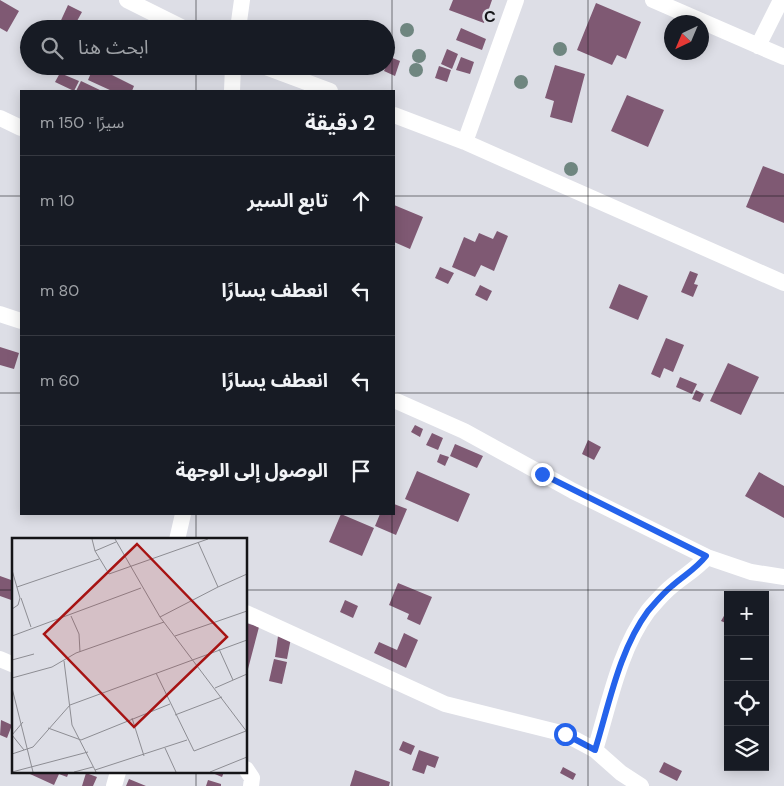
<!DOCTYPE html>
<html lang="ar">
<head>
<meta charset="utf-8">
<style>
	:root { --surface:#171b24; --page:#20242c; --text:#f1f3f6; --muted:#9ea1a6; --line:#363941 }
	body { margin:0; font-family:"DM Sans","Noto Sans Arabic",sans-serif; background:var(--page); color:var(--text); direction:rtl }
	.controls { position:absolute; right:15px; bottom:15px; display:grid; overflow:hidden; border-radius:0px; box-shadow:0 2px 12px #0003 }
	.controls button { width:45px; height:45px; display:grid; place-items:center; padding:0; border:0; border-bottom:1px solid var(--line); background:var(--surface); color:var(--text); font:25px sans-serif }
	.compass { position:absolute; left:664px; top:15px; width:45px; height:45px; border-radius:50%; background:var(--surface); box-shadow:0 2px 12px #0003; rotate:224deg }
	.stop { position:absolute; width:15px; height:15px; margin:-11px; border:4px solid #2563eb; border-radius:50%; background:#fff }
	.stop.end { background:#2563eb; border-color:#fff; box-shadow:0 1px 5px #0008 }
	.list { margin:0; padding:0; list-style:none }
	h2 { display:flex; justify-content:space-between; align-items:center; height:65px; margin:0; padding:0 20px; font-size:21px }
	h2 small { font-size:16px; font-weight:400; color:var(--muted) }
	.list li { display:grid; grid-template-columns:32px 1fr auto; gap:15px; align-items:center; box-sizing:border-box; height:90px; padding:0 20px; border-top:1px solid var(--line) }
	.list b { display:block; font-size:19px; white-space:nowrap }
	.list em { font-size:16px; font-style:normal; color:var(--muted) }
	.icon { flex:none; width:28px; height:28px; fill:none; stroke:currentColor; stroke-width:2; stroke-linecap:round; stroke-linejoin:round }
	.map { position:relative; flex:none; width:784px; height:786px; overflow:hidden; direction:ltr }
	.search { position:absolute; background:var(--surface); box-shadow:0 2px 12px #0003; left:20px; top:20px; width:375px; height:55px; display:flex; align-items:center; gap:12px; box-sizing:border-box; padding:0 18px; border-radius:28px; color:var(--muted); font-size:19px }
	.panel { position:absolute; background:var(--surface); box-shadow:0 2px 12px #0003; left:20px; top:90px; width:375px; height:425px; border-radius:0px; direction:rtl }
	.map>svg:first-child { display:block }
	.building { fill:#7f5973 }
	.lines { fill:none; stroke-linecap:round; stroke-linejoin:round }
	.street { stroke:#fff; stroke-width:16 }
	.tree { fill:#6f8680 }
	.route { stroke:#2563eb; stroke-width:6 }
	.grid { fill:none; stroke:#141417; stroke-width:1; stroke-opacity:0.55 }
	.inset-road { fill:none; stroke:#8d8d93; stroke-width:1 }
	.view { fill:#a71313; fill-opacity:0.15; stroke:#a71313; stroke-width:2.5 }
	.inset-edge { fill:none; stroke:#141417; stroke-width:2.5 }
	.grid-label { font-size:16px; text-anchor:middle; font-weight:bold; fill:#141417; stroke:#dddee6; stroke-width:5; stroke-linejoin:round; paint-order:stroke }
</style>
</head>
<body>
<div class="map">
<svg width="784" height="786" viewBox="0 0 784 786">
	<rect width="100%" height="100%" fill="#dddee6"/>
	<!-- building -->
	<path class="building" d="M 0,0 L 19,11 L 7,32 L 0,28 Z
		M 453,0 L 492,0 L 484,23 L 449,10 Z
		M 596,3 L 641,22 L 626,59 L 617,55 L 612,65 L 577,50 Z
		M 68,5 L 82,12 L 77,21 L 94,29 L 57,29 Z
		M 461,28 L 486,39 L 482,50 L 456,40 Z
		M 447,49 L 458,54 L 452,69 L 441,64 Z
		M 390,57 L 400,61 L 395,76 L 384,71 Z
		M 461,57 L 474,62 L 470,74 L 456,70 Z
		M 555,65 L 585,74 L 572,123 L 550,117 L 554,101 L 545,98 Z
		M 94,66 L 134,86 L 132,91 L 112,91 L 88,80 Z
		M 439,66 L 451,70 L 447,82 L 435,78 Z
		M 60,73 L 79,81 L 74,91 L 55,82 Z
		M 81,81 L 102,91 L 76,91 Z
		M 627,95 L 664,110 L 648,147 L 611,131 Z
		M 763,166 L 784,174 L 784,223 L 746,207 Z
		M 394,205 L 423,217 L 410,249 L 394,242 Z
		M 497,231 L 508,236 L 494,271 L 481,265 L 475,277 L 452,267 L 464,237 L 475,242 L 479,233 L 493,239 Z
		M 440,267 L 454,273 L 448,284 L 435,278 Z
		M 690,271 L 698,274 L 694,284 L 698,285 L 693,297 L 681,292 Z
		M 619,284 L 648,296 L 638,320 L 609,308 Z
		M 480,285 L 492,291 L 487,301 L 475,295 Z
		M 666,338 L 684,345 L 673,372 L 664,368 L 660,378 L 651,374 Z
		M 0,347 L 19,353 L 14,369 L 0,365 Z
		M 728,363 L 759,377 L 741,415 L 710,401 Z
		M 680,377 L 697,384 L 692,394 L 676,387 Z
		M 696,390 L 704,394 L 700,402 L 692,399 Z
		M 415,425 L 423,429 L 420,437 L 411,432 Z
		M 432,433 L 443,438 L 438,450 L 426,445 Z
		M 588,440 L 601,447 L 594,460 L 582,454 Z
		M 455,444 L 483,456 L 477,468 L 450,456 Z
		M 440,454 L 449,457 L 445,466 L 437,462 Z
		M 417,471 L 470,494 L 458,522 L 405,499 Z
		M 759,472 L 784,486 L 784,518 L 745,496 Z
		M 394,504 L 407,509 L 396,535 L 375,526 L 380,514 L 394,514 Z
		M 341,514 L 374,528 L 362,556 L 329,542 Z
		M 0,576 L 14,581 L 14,601 L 0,596 Z
		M 398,583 L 432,597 L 420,625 L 407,619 L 409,614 L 389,605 Z
		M 345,600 L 358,606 L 353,618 L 340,612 Z
		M 728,609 L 728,624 L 721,621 Z
		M 246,623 L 259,627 L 248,669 L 246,668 Z
		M 404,633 L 418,640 L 406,668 L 374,653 L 379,642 L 397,650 Z
		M 278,636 L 291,638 L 287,659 L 275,657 Z
		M 274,659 L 287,662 L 282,684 L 269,681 Z
		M 1,720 L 12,725 L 7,738 L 0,735 Z
		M 403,741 L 415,746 L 411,755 L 399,750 Z
		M 419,750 L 439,757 L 435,768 L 427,765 L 424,774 L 412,770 Z
		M 664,762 L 682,771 L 677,781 L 659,772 Z
		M 563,767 L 576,774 L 573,780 L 560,773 Z
		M 355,770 L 390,782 L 389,786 L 350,786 Z
		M 31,772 L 69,772 L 67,777 L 59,774 L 54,785 L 30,774 Z
		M 210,772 L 224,772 L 222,777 Z
		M 86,773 L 97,777 L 93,786 L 82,786 Z
		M 129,779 L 146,786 L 126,786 Z
		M 208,780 L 221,784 L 221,786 L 206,786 Z"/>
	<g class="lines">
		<!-- street -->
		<path class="street" d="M 127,0 L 185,29
			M 653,0 L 784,57
			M 238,29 L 242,0
			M 758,46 L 781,0
			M 263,66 L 330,91
			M 232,91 L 233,66
			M 394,115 L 465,142 L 784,283
			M 0,118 L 21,128
			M 465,142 L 516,0
			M 0,314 L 21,321
			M 394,400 L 464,431 L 573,491 L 707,557 L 751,572 L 784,577
			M 177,540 L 183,514
			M 246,613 L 445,704 L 565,734 L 595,750 L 621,773 L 641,786
			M 0,659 L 14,665
			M 595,750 C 609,705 619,650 648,611 C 655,603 663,593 672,586 C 685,575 695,570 707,557
			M 246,769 L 252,778 L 251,786
			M 114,786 L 118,772"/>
	</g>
	<!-- trees -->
	<g class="tree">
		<circle cx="407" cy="30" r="7"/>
		<circle cx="560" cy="49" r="7"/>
		<circle cx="419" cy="56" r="7"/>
		<circle cx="416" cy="70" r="7"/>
		<circle cx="521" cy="82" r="7"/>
		<circle cx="571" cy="169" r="7"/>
	</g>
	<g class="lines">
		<!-- route -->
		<path class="route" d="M 542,474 L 706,556 C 695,570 684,575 672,586 C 663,593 655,603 648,611 C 619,650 609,705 595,750 L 565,734"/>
	</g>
	<!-- grid -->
	<path class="grid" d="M 196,0 L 196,29M 392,0 L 392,91M 588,0 L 588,786M 196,66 L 196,91M 0,196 L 21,196M 394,196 L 784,196M 0,393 L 21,393M 394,393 L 784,393M 196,514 L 196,540M 392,514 L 392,786M 0,590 L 14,590M 246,590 L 784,590M 196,772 L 196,786"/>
	<!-- overview -->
	<g transform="translate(12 538)">
		<rect width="235" height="235" fill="#dddee6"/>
		<path class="inset-road" d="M 80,1 L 83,13 L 97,36 L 196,1M 103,1 L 148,79 L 235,194M 83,13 L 104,4M 0,32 L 8,60 L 6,67 L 0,71M 5,49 L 87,21M 206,49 L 235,36M 9,60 L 19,89M 59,78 L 67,96 L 68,114M 148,79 L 206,49 L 186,4M 0,98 L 129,50M 163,98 L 235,73M 207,111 L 221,142M 0,122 L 22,116M 52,123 L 60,187 L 84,234M 144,135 L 182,213 L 234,193M 0,140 L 40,129 L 64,115 L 152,84M 0,150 L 21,234M 203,150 L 235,136M 163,177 L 210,159M 120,180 L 132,218M 36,190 L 69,202 L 158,166M 0,197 L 12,212M 0,197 L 11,184M 153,210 L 164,234M 0,216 L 21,209 L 58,167 L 235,102M 83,232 L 175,202M 0,234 L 76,214M 62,234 L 81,229M 198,234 L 235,219"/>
		<path class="view" d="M 125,6 L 215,99 L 122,189 L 32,96 Z"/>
		<rect width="235" height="235" class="inset-edge"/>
	</g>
	<g class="grid-label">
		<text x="490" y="22">C</text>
	</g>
</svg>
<div class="controls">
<button>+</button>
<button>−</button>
<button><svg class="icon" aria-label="locate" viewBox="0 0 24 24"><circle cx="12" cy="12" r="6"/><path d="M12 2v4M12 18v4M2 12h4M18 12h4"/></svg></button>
<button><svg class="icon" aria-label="layers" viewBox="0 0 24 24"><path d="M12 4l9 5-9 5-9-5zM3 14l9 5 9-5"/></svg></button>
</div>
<svg class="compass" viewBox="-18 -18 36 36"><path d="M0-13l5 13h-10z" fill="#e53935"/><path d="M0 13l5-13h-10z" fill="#9ea1a6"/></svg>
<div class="stop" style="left:565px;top:734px"></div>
<div class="stop end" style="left:542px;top:474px"></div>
<div class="search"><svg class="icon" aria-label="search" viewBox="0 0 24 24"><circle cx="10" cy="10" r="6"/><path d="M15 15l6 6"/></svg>ابحث هنا</div>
<section class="panel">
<h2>2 دقيقة<small>سيرًا · 150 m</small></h2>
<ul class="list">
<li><svg class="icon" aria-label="ahead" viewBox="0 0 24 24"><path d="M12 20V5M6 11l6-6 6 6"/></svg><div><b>تابع السير</b></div><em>10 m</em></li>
<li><svg class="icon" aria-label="left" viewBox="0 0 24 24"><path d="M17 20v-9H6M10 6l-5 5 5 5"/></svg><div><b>انعطف يسارًا</b></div><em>80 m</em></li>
<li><svg class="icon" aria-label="left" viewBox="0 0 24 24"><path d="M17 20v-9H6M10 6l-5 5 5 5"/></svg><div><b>انعطف يسارًا</b></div><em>60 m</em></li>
<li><svg class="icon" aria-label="arrive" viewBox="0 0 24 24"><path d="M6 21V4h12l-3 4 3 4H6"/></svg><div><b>الوصول إلى الوجهة</b></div></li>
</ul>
</section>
</div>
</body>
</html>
